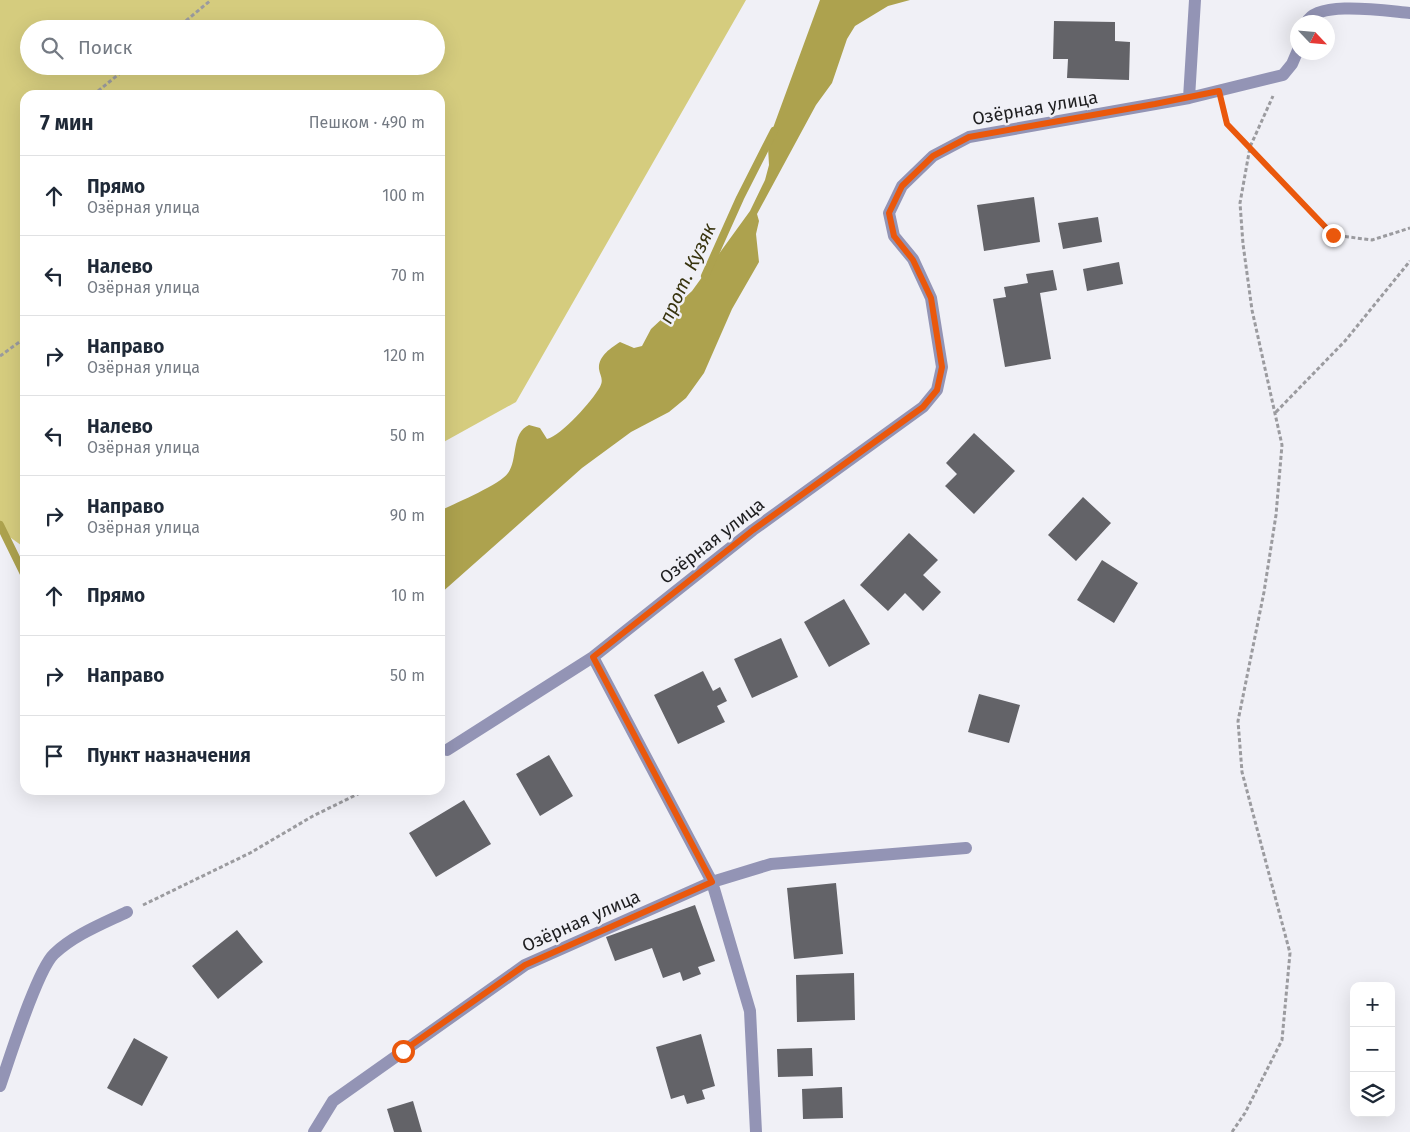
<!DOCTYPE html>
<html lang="ru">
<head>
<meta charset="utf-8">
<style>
	:root { --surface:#fff; --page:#f2f2f3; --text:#1f2937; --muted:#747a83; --line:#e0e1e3 }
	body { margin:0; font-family:"Fira Sans",sans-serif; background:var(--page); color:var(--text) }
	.controls { position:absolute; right:15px; bottom:15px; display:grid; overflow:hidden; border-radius:10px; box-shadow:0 5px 20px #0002 }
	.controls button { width:45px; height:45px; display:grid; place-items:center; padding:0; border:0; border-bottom:1px solid var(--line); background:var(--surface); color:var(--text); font:25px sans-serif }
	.compass { position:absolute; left:1290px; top:15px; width:45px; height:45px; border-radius:50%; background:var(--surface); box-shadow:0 5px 20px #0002; rotate:116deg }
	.stop { position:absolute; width:15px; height:15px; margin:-11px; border:4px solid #ea580c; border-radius:50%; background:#fff }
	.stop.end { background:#ea580c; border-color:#fff; box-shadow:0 1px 5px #0008 }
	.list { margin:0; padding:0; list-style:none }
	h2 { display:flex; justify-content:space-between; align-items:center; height:65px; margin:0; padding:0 20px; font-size:21px }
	h2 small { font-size:16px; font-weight:400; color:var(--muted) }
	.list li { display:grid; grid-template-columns:32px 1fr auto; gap:15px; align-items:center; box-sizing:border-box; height:80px; padding:0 20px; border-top:1px solid var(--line) }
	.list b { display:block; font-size:19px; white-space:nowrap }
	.list p { margin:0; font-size:16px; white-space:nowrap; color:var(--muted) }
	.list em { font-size:16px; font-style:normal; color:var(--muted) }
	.icon { flex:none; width:28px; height:28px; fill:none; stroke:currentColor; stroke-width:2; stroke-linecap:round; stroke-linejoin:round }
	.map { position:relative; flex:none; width:1410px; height:1132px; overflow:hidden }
	.search { position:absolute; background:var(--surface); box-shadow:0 5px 20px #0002; left:20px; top:20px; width:425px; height:55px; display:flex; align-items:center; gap:12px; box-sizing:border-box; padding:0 18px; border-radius:28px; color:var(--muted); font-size:19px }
	.panel { position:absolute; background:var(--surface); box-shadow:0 5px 20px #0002; left:20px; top:90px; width:425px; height:705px; border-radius:15px }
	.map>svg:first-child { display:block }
	.green { fill:#d5cc7e; fill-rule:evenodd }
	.water { fill:#ada24e }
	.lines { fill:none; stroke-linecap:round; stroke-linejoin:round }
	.stream { stroke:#ada24e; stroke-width:8 }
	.building { fill:#636368 }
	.path { stroke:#9b9b9f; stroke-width:3; stroke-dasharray:4 2.5; stroke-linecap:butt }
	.street { stroke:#9394b5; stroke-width:12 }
	.route { stroke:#ea580c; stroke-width:6 }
	.labels { text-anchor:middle; stroke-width:5; stroke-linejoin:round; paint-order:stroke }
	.street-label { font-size:18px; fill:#1d1d1f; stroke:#f0f0f6 }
	.water-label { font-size:19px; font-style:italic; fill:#38340f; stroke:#f0f0f6 }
</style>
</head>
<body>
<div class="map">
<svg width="1410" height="1132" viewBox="0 0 1410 1132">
	<rect width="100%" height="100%" fill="#f0f0f6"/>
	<!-- green -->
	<path class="green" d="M 0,0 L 746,0 L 516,402 L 440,444 L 440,95 L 25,95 L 25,548 L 0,530 ZM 29,29 L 436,29 L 436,66 L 29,66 Z"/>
	<!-- water -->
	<path class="water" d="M 820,0 L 910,0 L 888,6 L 855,26 L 847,39 L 832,83 L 816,105 L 757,214 L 759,221 L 756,234 L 759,262 L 732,309 L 704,373 L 686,398 L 669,412 L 631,432 L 582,468 L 440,594 L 440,511 C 455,503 500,485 508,473 C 518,460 511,433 529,425 L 540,428 L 547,439 C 562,435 592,401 600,387 C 604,379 600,376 599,369 C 598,356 611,348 620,342 L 634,348 L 642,346 L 651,329 L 692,291 L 750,211 L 765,180 L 769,165 L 768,147 L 773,128 Z"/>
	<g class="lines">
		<!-- stream -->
		<path class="stream" d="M 705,276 L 740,198 L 774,131
			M 0,525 L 25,576"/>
	</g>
	<!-- building -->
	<path class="building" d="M 1054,21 L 1115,22 L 1115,41 L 1130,42 L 1129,80 L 1067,78 L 1068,59 L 1053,59 Z
		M 1034,197 L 1040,242 L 984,251 L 977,205 Z
		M 1098,217 L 1102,242 L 1063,249 L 1058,223 Z
		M 1119,262 L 1123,284 L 1087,291 L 1083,269 Z
		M 1053,270 L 1057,290 L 1040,293 L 1051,359 L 1005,367 L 993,299 L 1006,297 L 1004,287 L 1028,283 L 1026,274 Z
		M 974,433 L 1015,471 L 974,514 L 945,486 L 957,474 L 946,463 Z
		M 1083,497 L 1111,523 L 1076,561 L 1048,535 Z
		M 909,533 L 938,560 L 923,575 L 941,592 L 923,611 L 905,593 L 888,611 L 860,585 Z
		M 1102,560 L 1138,583 L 1114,623 L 1077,600 Z
		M 844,599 L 870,644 L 829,667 L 804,622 Z
		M 781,638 L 798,677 L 752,698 L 734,659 Z
		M 703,671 L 713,691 L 720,687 L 727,701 L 717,706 L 725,722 L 678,744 L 654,695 Z
		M 979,694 L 1020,705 L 1009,743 L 968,732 Z
		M 549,755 L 573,796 L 540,816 L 516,774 Z
		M 464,800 L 491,844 L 436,877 L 409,833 Z
		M 836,883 L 843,954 L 794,959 L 787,888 Z
		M 695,905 L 715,961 L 698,967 L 701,974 L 683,981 L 680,972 L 663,978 L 652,948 L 615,961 L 606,937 Z
		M 237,930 L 263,962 L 218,999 L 192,966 Z
		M 854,973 L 855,1020 L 797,1022 L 796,975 Z
		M 701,1034 L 715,1086 L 702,1090 L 705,1099 L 687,1104 L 684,1095 L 671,1099 L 656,1047 Z
		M 134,1038 L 168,1057 L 142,1106 L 107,1088 Z
		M 812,1048 L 813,1076 L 778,1077 L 777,1049 Z
		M 842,1087 L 843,1118 L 803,1119 L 802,1089 Z
		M 413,1101 L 422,1132 L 394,1132 L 387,1109 Z"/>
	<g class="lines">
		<!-- path -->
		<path class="path" d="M 176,29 L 211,0
			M 93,95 L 129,66
			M 1223,108 L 1227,124 L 1333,235 L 1372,240 L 1410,228
			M 0,356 L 25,338
			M 1276,412 L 1345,341 L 1410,261
			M 143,905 L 250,853 L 313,816 L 366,790
			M 1232,1132 L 1245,1113 L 1282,1040 L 1290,953 L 1242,772 L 1238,721 L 1264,592 L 1276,515 L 1282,445 L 1252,310 L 1243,244 L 1240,203 L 1250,147 L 1273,96"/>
		<!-- street -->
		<path class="street" d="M 1307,22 C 1317,0 1386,11 1410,13
			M 1189,98 L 1283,75 L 1292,64 L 1298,50
			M 447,750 L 593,657 L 753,530 L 923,407 L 937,390 L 942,367 L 931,298 L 913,259 L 894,236 L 889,213 L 902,186 L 933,156 L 969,137 L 1189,98 L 1195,0
			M 0,1086 C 9,1060 37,970 54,954 C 74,935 102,924 127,912
			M 314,1132 L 333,1101 L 525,965 L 712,882 L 593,657
			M 756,1132 L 750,1011 L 712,882 L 771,864 L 966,848"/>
	</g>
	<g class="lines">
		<!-- route -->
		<path class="route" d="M 403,1051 L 525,965 L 712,882 L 593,657 L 753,530 L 923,407 L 937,390 L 942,367 L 931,298 L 913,260 L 894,236 L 889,213 L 902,186 L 933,156 L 969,137 L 1155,104 L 1219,91 L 1227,124 L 1333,235"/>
	</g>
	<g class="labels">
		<!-- street labels -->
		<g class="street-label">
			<text transform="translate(1035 108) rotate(-10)" y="6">Озёрная улица</text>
			<text transform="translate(712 541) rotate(-38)" y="6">Озёрная улица</text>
			<text transform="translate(581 921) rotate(-24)" y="6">Озёрная улица</text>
		</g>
		<!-- water labels -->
		<g class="water-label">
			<text transform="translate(687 273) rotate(-65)" y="7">прот. Кузяк</text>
		</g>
	</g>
</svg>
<div class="controls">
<button>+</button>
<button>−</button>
<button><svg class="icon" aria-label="layers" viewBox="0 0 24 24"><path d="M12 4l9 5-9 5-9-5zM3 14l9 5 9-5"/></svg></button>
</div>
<svg class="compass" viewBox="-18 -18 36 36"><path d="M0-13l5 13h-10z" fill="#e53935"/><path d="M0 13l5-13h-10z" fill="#747a83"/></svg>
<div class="stop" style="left:403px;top:1051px"></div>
<div class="stop end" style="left:1333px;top:235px"></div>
<div class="search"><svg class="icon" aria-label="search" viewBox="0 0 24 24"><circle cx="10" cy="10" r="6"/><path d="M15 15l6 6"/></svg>Поиск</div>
<section class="panel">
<h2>7 мин<small>Пешком · 490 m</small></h2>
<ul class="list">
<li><svg class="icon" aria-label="ahead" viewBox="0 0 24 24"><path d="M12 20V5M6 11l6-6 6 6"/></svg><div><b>Прямо</b><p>Озёрная улица</p></div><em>100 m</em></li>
<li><svg class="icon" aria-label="left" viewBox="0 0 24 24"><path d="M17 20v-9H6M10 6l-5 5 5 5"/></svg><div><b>Налево</b><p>Озёрная улица</p></div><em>70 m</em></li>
<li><svg class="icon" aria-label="right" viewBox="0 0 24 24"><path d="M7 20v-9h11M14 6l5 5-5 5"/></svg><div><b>Направо</b><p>Озёрная улица</p></div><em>120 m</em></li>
<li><svg class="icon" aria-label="left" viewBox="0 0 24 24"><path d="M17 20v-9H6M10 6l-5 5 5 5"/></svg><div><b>Налево</b><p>Озёрная улица</p></div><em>50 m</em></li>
<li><svg class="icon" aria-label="right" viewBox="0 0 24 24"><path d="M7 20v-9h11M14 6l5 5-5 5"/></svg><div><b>Направо</b><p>Озёрная улица</p></div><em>90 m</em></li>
<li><svg class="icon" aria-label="ahead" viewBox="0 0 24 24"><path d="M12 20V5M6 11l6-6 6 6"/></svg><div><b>Прямо</b></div><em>10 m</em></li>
<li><svg class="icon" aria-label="right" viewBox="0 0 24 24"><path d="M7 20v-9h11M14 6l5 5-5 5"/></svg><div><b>Направо</b></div><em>50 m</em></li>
<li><svg class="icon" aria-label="arrive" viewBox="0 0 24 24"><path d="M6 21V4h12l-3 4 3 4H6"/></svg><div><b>Пункт назначения</b></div></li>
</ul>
</section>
</div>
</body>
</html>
